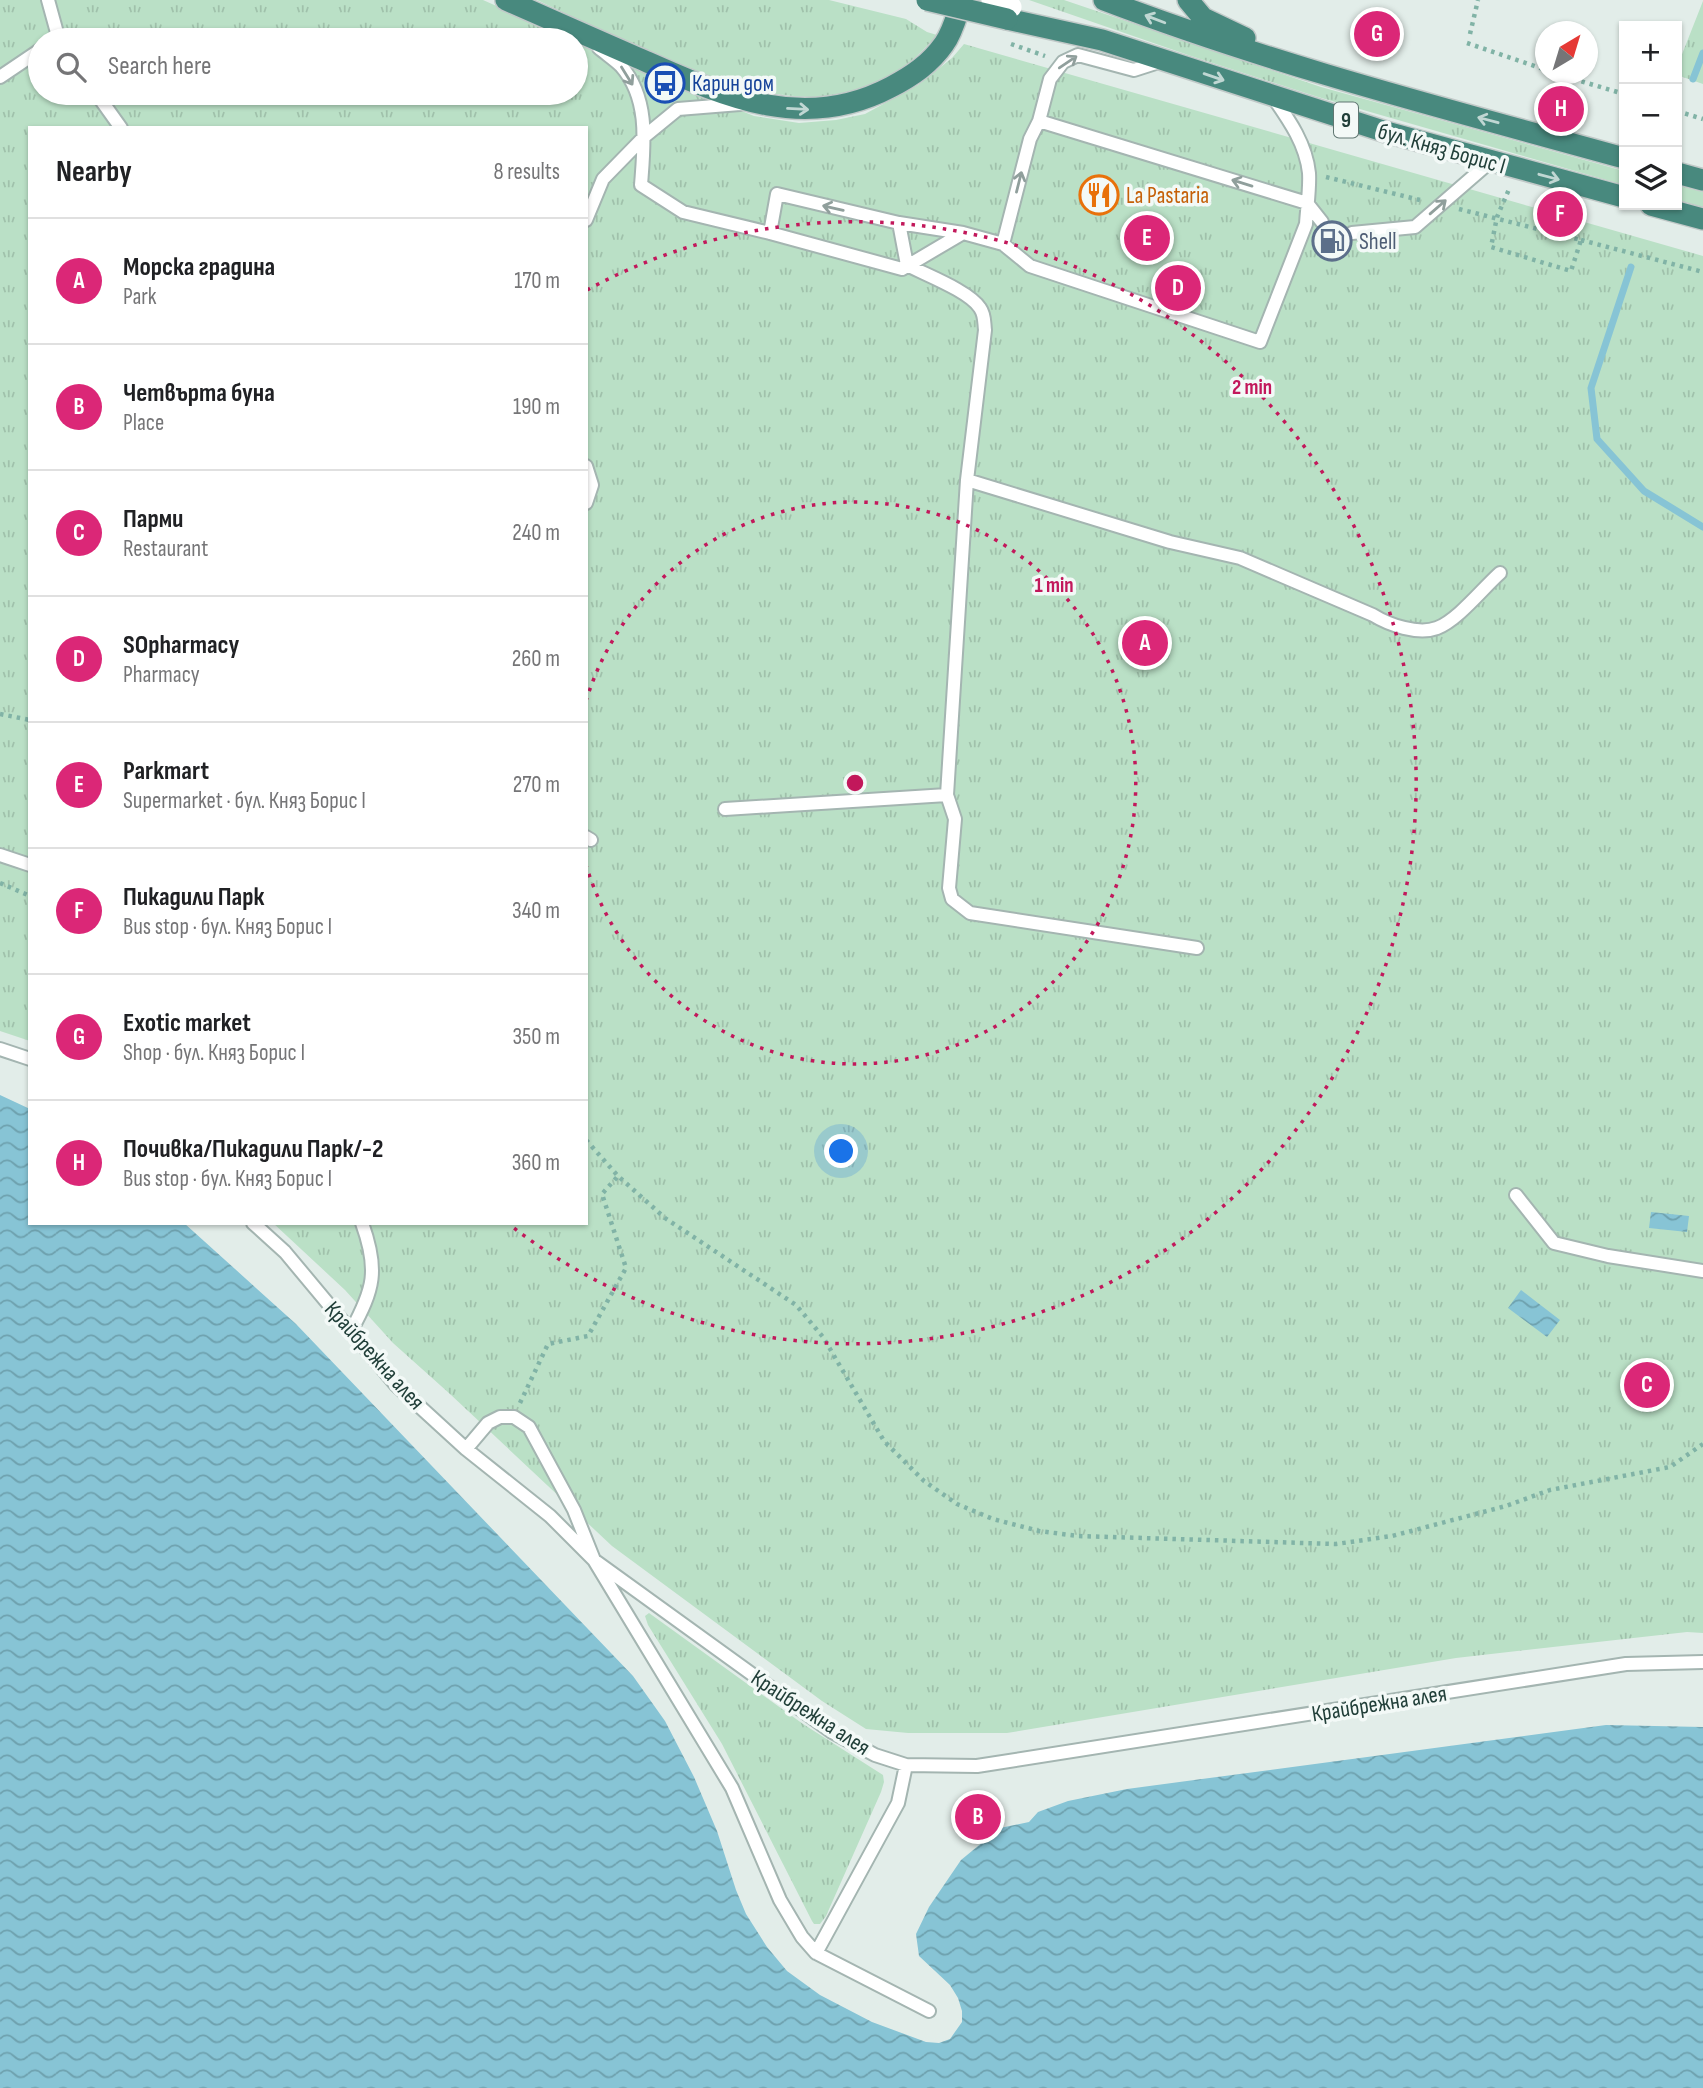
<!DOCTYPE html>
<html lang="en">
<head>
<meta charset="utf-8">
<style>
	:root { --surface:#fff; --page:#f6f6f6; --text:#202124; --muted:#757577; --line:#e0e0e0; --accent:#db2777 }
	body { margin:0; font-family:"Sofia Sans Condensed",sans-serif; background:var(--page); color:var(--text) }
	.controls { position:absolute; right:21px; top:21px; display:grid; overflow:hidden; border-radius:0px; box-shadow:0 2px 5px #0004 }
	.controls button { width:63px; height:63px; display:grid; place-items:center; padding:0; border:0; border-bottom:2px solid var(--line); background:var(--surface); color:var(--text); font:35px sans-serif }
	.compass { position:absolute; left:1535px; top:21px; width:63px; height:63px; border-radius:50%; background:var(--surface); box-shadow:0 2px 5px #0004; rotate:38deg }
	.you { position:absolute; left:842px; top:1152px; width:24px; height:24px; margin:-18px; border:5px solid #fff; border-radius:50%; background:#1a73e8; box-shadow:0 0 0 10px #1a73e833 }
	.badge { display:grid; place-items:center; width:46px; height:46px; border-radius:50%; background:var(--accent); color:#fff; font-size:23px; font-weight:700 }
	.pin { position:absolute; translate:-50% -50%; border:4px solid #fff; box-shadow:0 2px 7px #0006 }
	.list { margin:0; padding:0; list-style:none }
	h2 { display:flex; justify-content:space-between; align-items:center; height:91px; margin:0; padding:0 28px; font-size:30px }
	h2 small { font-size:23px; font-weight:400; color:var(--muted) }
	.list li { display:grid; grid-template-columns:46px 1fr auto; gap:21px; align-items:center; box-sizing:border-box; height:126px; padding:0 28px; border-top:2px solid var(--line) }
	.list b { display:block; font-size:26px; white-space:nowrap }
	.list p { margin:0; font-size:23px; white-space:nowrap; color:var(--muted) }
	.list em { font-size:23px; font-style:normal; color:var(--muted) }
	.icon { flex:none; width:38px; height:38px; fill:none; stroke:currentColor; stroke-width:2; stroke-linecap:round; stroke-linejoin:round }
	.map { position:relative; flex:none; width:1703px; height:2088px; overflow:hidden }
	.search { position:absolute; background:var(--surface); box-shadow:0 2px 5px #0004; left:28px; top:28px; width:560px; height:77px; display:flex; align-items:center; gap:18px; box-sizing:border-box; padding:0 24px; border-radius:38px; color:var(--muted); font-size:26px }
	.panel { position:absolute; background:var(--surface); box-shadow:0 2px 5px #0004; left:28px; top:126px; width:560px; height:1099px; border-radius:0px }
	.map>svg:first-child { display:block }
	.grass { fill:url(#grass-tufts) }
	.water { fill:url(#water-waves) }
	.lines { fill:none; stroke-linecap:round; stroke-linejoin:round }
	.stream { stroke:#87c4d5; stroke-width:7 }
	.service-casing { stroke:#a4b5b1; stroke-width:16 }
	.trunk-casing { stroke:#c1c9c8; stroke-width:24 }
	.path { stroke:#81b3a6; stroke-width:4.5; stroke-dasharray:3.5 5; stroke-linecap:butt }
	.service { stroke:#fff; stroke-width:12 }
	.trunk { stroke:#48897e; stroke-width:21 }
	.secondary-bridge-casing { stroke:#a0bab2; stroke-width:24; stroke-linecap:butt }
	.trunk-bridge-casing { stroke:#c1c9c8; stroke-width:24; stroke-linecap:butt }
	.secondary-bridge { stroke:#fff; stroke-width:21 }
	.trunk-bridge { stroke:#48897e; stroke-width:21 }
	.oneway { stroke:#c0d7d3 }
	.oneway2 { stroke:#909f9c }
	.ring { fill:none; stroke:#c2185b; stroke-width:3.5; stroke-dasharray:3.5 7 }
	.labels { text-anchor:middle; stroke-width:7; stroke-linejoin:round; paint-order:stroke }
	.shield { fill:#f3f9f7; stroke:#607772; stroke-width:2 }
	.shield-label { font-size:21px; font-weight:bold; fill:#213f39 }
	.transit-label { font-size:23px; fill:#164399; stroke:#f3f9f7; text-anchor:start }
	.street-label { font-size:23px; fill:#213f39; stroke:#f3f9f7 }
	.food-label { font-size:23px; fill:#c56008; stroke:#f3f9f7; text-anchor:start }
	.service-label { font-size:23px; fill:#4e5e75; stroke:#f3f9f7; text-anchor:start }
	.centre { fill:#c2185b; stroke:#f3f9f7; stroke-width:3.5 }
	.ring-label { font-size:21px; text-anchor:middle; font-weight:bold; fill:#c2185b; stroke:#f3f9f7; stroke-width:7; stroke-linejoin:round; paint-order:stroke }
</style>
</head>
<body>
<div class="map">
<svg width="1703" height="2088" viewBox="0 0 1703 2088">
	<defs>
		<pattern id="grass-tufts" width="24" height="20" patternUnits="userSpaceOnUse" patternTransform="scale(1.75)"><rect width="24" height="20" fill="#bae0c6"/><path d="M3 7l-1-3M5 7V3M7 7l1-3M15 17l-1-3M17 17v-4M19 17l1-3" fill="none" stroke="#a0c1ab"/></pattern>
		<pattern id="water-waves" width="16" height="10" patternUnits="userSpaceOnUse" patternTransform="scale(1.75)"><rect width="16" height="10" fill="#87c4d5"/><path d="M0 5q4-4 8 0t8 0" fill="none" stroke="#6ea1ae"/></pattern>
	</defs>
	<rect width="100%" height="100%" fill="#e2ede9"/>
	<!-- grass -->
	<path class="grass" d="M 0,0 L 483,0 L 573,40 L 40,40 L 40,93 L 576,93 L 576,41 L 635,68 L 754,116 L 799,123 L 836,120 L 865,114 L 918,85 L 952,58 L 964,44 L 1703,256 L 1703,1633 L 1687,1632 L 1456,1658 L 1007,1733 L 908,1733 L 866,1729 L 822,1701 L 612,1546 L 450,1394 L 393,1343 L 345,1290 L 273,1223 L 586,1223 L 586,128 L 30,128 L 30,1041 L 0,1031 Z
		M 537,0 L 829,0 L 906,19 L 927,32 L 937,35 C 918,57 889,83 860,91 C 758,119 628,42 537,0 Z
		M 1029,0 L 1064,0 L 1321,87 L 1624,171 L 1624,185 L 1318,97 L 1191,56 Z
		M 1703,1 L 1703,84 L 1677,75 L 1677,67 Z
		M 1677,185 L 1703,192 L 1703,207 L 1677,200 Z
		M 649,1613 L 803,1724 L 883,1775 L 884,1782 L 881,1792 L 826,1916 L 820,1924 L 814,1924 L 812,1921 L 722,1744 L 648,1625 L 645,1616 Z"/>
	<!-- water -->
	<path class="water" d="M 0,1095 L 30,1109 L 30,1223 L 184,1223 L 296,1324 L 633,1676 L 665,1721 L 694,1777 L 717,1831 L 736,1890 L 746,1914 L 767,1947 L 787,1971 L 820,1995 L 872,2022 L 926,2042 L 939,2043 L 950,2039 L 962,2022 L 962,2011 L 958,1998 L 950,1985 L 919,1956 L 916,1934 L 929,1907 L 961,1860 L 1000,1828 L 1029,1822 L 1038,1812 L 1068,1801 L 1127,1789 L 1606,1725 L 1703,1727 L 1703,2088 L 0,2088 Z
		M 1651,1212 L 1689,1216 L 1687,1232 L 1649,1228 Z
		M 1521,1290 L 1560,1320 L 1547,1337 L 1508,1308 Z"/>
	<g class="lines">
		<!-- stream -->
		<path class="stream" d="M 1693,79 L 1703,53
			M 1631,267 L 1591,388 L 1597,439 L 1644,491 L 1703,527"/>
		<!-- service casing -->
		<g class="service-casing">
			<path id="service" d="M 48,0 L 59,40
				M 599,48 C 606,54 615,60 621,66 C 650,99 644,145 641,185 L 683,212 L 770,233 L 902,269 L 963,233 L 1003,244 L 1030,266 L 1260,342 L 1306,224 C 1307,207 1310,189 1309,173 C 1306,144 1289,120 1273,97
				M 0,77 L 40,50
				M 96,93 L 121,128
				M 1039,121 L 1307,203 L 1322,222
				M 586,220 L 603,179 L 645,136 L 678,109 L 740,104
				M 899,223 L 907,265 C 926,275 969,291 980,308 C 985,315 984,322 985,330 L 967,480 L 947,795 L 955,819 L 949,888 L 952,899 L 970,913 L 1197,948
				M 770,233 L 777,194 L 899,223 L 963,233
				M 1352,233 L 1415,227 L 1491,161
				M 1003,244 L 1030,139 L 1039,121 L 1050,79 L 1063,62 L 1078,55 L 1134,70 L 1162,61
				M 586,466 L 592,485 L 586,503
				M 967,480 L 1170,542 L 1240,558 L 1373,615 C 1389,625 1418,635 1437,628 C 1458,620 1483,588 1500,573
				M 725,809 L 947,795
				M 586,837 L 591,840
				M 0,855 L 30,865
				M 0,1049 L 30,1059
				M 1516,1195 L 1554,1243 L 1608,1256 L 1703,1271
				M 253,1223 L 285,1252 L 395,1384 L 466,1449 L 550,1516 L 594,1560 L 832,1732 L 875,1755 L 906,1765 L 977,1766 L 1626,1664 L 1703,1662
				M 351,1331 C 374,1289 379,1270 362,1223
				M 466,1449 L 488,1423 L 500,1417 L 514,1417 L 529,1427 L 574,1510 L 594,1560 L 732,1788 L 780,1900 L 802,1937 L 816,1953 L 898,1803 L 906,1765
				M 816,1953 L 929,2011"/>
		</g>
		<!-- trunk casing -->
		<g class="trunk-casing">
			<path id="trunk" d="M 506,0 C 550,19 594,39 638,58 C 722,95 802,134 891,87 C 912,76 930,64 944,44 C 953,32 957,14 962,0
				M 1104,0 C 1274,65 1450,110 1624,158
				M 1188,0 L 1203,18 L 1245,38
				M 1007,19 L 1102,40 L 1386,132 L 1624,197
				M 1677,173 L 1703,180
				M 1651,205 L 1703,219"/>
		</g>
		<!-- path -->
		<path class="path" d="M 1470,34 L 1478,0
			M 1467,43 L 1546,70
			M 1011,44 L 1045,56
			M 1557,74 L 1624,94
			M 1677,111 L 1703,119
			M 1326,177 L 1420,200
			M 1459,209 L 1581,240 L 1571,271 L 1491,247 L 1497,217 L 1510,187
			M 1581,240 L 1703,272
			M 0,714 L 30,720
			M 0,883 L 30,896
			M 586,1140 L 618,1176 L 665,1218 L 796,1305 L 823,1337 L 884,1441 L 924,1481 L 957,1504 L 993,1519 L 1039,1531 L 1078,1536 L 1336,1544 L 1392,1536 L 1506,1506 L 1550,1490 L 1670,1467 L 1703,1444
			M 520,1403 L 548,1344 L 588,1336 L 626,1268 L 602,1194 L 618,1176"/>
		<!-- service -->
		<use href="#service" class="service"/>
		<!-- trunk -->
		<use href="#trunk" class="trunk"/>
		<!-- secondary-bridge casing -->
		<g class="secondary-bridge-casing">
			<path id="secondary-bridge" d="M 992,0 L 1011,7"/>
		</g>
		<!-- trunk-bridge casing -->
		<g class="trunk-bridge-casing">
			<path id="trunk-bridge" d="M 927,0 L 1007,19"/>
		</g>
		<!-- secondary-bridge -->
		<use href="#secondary-bridge" class="secondary-bridge"/>
		<!-- trunk-bridge -->
		<use href="#trunk-bridge" class="trunk-bridge"/>
	</g>
	<!-- one-way arrows -->
	<defs><path id="oneway-shaft" d="M-6 0H5M1.5-3L5.5 0L1.5 3" fill="none" stroke-width="1.6" stroke-linecap="round" stroke-linejoin="round" transform="scale(1.75)"/></defs>
	<g class="oneway">
		<use href="#oneway-shaft" transform="translate(1155 19) rotate(-159)"/>
		<use href="#oneway-shaft" transform="translate(1214 77) rotate(19)"/>
		<use href="#oneway-shaft" transform="translate(798 109) rotate(3)"/>
		<use href="#oneway-shaft" transform="translate(1488 120) rotate(-165)"/>
		<use href="#oneway-shaft" transform="translate(1549 177) rotate(15)"/>
	</g>
	<g class="oneway2">
		<use href="#oneway-shaft" transform="translate(1068 62) rotate(-34)"/>
		<use href="#oneway-shaft" transform="translate(627 76) rotate(58)"/>
		<use href="#oneway-shaft" transform="translate(1019 182) rotate(-76)"/>
		<use href="#oneway-shaft" transform="translate(1242 183) rotate(-163)"/>
		<use href="#oneway-shaft" transform="translate(1438 207) rotate(-41)"/>
		<use href="#oneway-shaft" transform="translate(833 208) rotate(-167)"/>
	</g>
	<!-- distance rings -->
	<g class="ring">
		<path d="M586 701A281 281 0 1 1 586 865"/>
		<path d="M587 290A561 561 0 1 1 510 1225"/>
	</g>
	<!-- icons -->
	<defs>
		<g id="bus-ring" transform="scale(2.0125)"><circle r="9.5" fill="#f3f9f7" stroke="#1a4fb4" stroke-width="1.5"/><path d="M-5-6H5V4H4V6H2V4H-2V6H-4V4H-5ZM-3.5-4V0h7V-4ZM-3.5 1.2v1.5H-2V1.2ZM2 1.2v1.5H3.5V1.2Z" fill="#1a4fb4"/></g>
		<g id="restaurant-ring" transform="scale(2.0125)"><circle r="9.5" fill="#f3f9f7" stroke="#e8710a" stroke-width="1.5"/><path d="M-5-6h1v4h1v-4h1v4h1v-4h1v5L-1.5 .5V6h-2V.5L-5-1ZM5-6V6H3V1.5H1.5Q1.5-4 5-6Z" fill="#e8710a"/></g>
		<g id="fuel-ring" transform="scale(2.0125)"><circle r="9.5" fill="#f3f9f7" stroke="#5c6f8a" stroke-width="1.5"/><path d="M-5.5-6h7V0h2V4h1.3V-2.5L3-4.5l.8-.8L6-3V5H2.5V1h-1V6h-7ZM-4.2-4.7v3.2H.2V-4.7Z" fill="#5c6f8a"/></g>
	</defs>
	<g fill-rule="evenodd">
		<use href="#bus-ring" x="665" y="83"/>
		<use href="#restaurant-ring" x="1099" y="195"/>
		<use href="#fuel-ring" x="1332" y="241"/>
	</g>
	<g class="labels">
		<!-- shield labels -->
		<rect class="shield" x="1334" y="102.5" width="24" height="35" rx="5"/>
		<g class="shield-label">
			<text x="1346" y="127">9</text>
		</g>
		<!-- transit labels -->
		<g class="transit-label">
			<text x="692" y="91">Карин дом</text>
		</g>
		<!-- street labels -->
		<g class="street-label">
			<text transform="translate(1442 148) rotate(16)" y="8">бул. Княз Борис I</text>
			<text transform="translate(375 1355) rotate(48)" y="8">Крайбрежна алея</text>
			<text transform="translate(1379 1703) rotate(-9)" y="8">Крайбрежна алея</text>
			<text transform="translate(811 1712) rotate(33)" y="8">Крайбрежна алея</text>
		</g>
		<!-- food labels -->
		<g class="food-label">
			<text x="1126" y="203">La Pastaria</text>
		</g>
		<!-- service labels -->
		<g class="service-label">
			<text x="1359" y="249">Shell</text>
		</g>
	</g>
	<circle cx="855" cy="783" r="10" class="centre"/>
	<g class="ring-label">
		<text x="1252" y="394">2 min</text>
		<text x="1054" y="592">1 min</text>
	</g>
</svg>
<div class="controls">
<button>+</button>
<button>−</button>
<button><svg class="icon" aria-label="layers" viewBox="0 0 24 24"><path d="M12 4l9 5-9 5-9-5zM3 14l9 5 9-5"/></svg></button>
</div>
<svg class="compass" viewBox="-18 -18 36 36"><path d="M0-13l5 13h-10z" fill="#e53935"/><path d="M0 13l5-13h-10z" fill="#757577"/></svg>
<div class="you"></div>
<div class="pin badge" style="left:1145px;top:643px">A</div>
<div class="pin badge" style="left:978px;top:1817px">B</div>
<div class="pin badge" style="left:1647px;top:1385px">C</div>
<div class="pin badge" style="left:1178px;top:288px">D</div>
<div class="pin badge" style="left:1147px;top:238px">E</div>
<div class="pin badge" style="left:1560px;top:214px">F</div>
<div class="pin badge" style="left:1377px;top:34px">G</div>
<div class="pin badge" style="left:1561px;top:109px">H</div>
<div class="search"><svg class="icon" aria-label="search" viewBox="0 0 24 24"><circle cx="10" cy="10" r="6"/><path d="M15 15l6 6"/></svg>Search here</div>
<section class="panel">
<h2>Nearby<small>8 results</small></h2>
<ul class="list">
<li><span class="badge">A</span><div><b>Морска градина</b><p>Park</p></div><em>170 m</em></li>
<li><span class="badge">B</span><div><b>Четвърта буна</b><p>Place</p></div><em>190 m</em></li>
<li><span class="badge">C</span><div><b>Парми</b><p>Restaurant</p></div><em>240 m</em></li>
<li><span class="badge">D</span><div><b>SOpharmacy</b><p>Pharmacy</p></div><em>260 m</em></li>
<li><span class="badge">E</span><div><b>Parkmart</b><p>Supermarket · бул. Княз Борис I</p></div><em>270 m</em></li>
<li><span class="badge">F</span><div><b>Пикадили Парк</b><p>Bus stop · бул. Княз Борис I</p></div><em>340 m</em></li>
<li><span class="badge">G</span><div><b>Exotic market</b><p>Shop · бул. Княз Борис I</p></div><em>350 m</em></li>
<li><span class="badge">H</span><div><b>Почивка/Пикадили Парк/-2</b><p>Bus stop · бул. Княз Борис I</p></div><em>360 m</em></li>
</ul>
</section>
</div>
</body>
</html>
